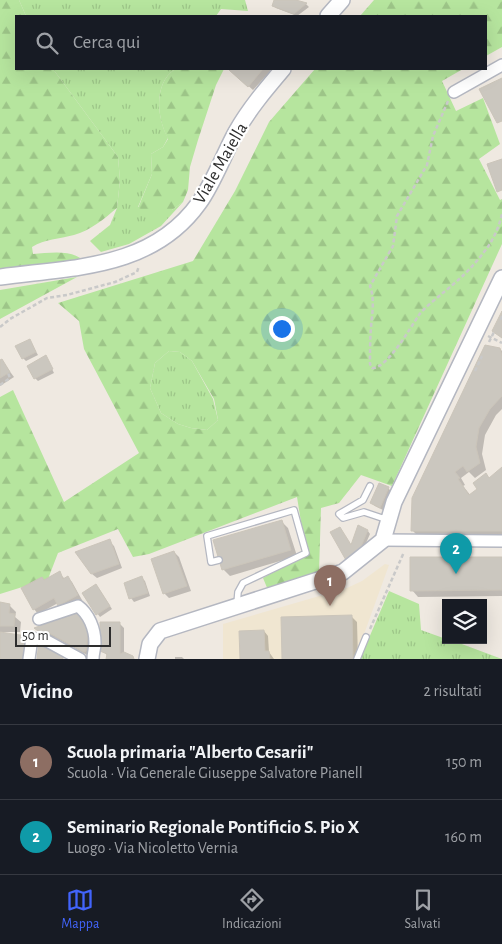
<!DOCTYPE html>
<html lang="it">
<head>
<meta charset="utf-8">
<style>
	:root { --surface:#171b24; --page:#20242c; --text:#f1f3f6; --muted:#9ea1a6; --line:#363941; --accent:#4264fb }
	body { margin:0; font-family:"Alegreya Sans",sans-serif; background:var(--page); color:var(--text) }
	.controls { position:absolute; right:15px; bottom:15px; display:grid; overflow:hidden; border-radius:0px; box-shadow:0 5px 20px #0002 }
	.controls button { width:45px; height:45px; display:grid; place-items:center; padding:0; border:0; border-bottom:1px solid var(--line); background:var(--surface); color:var(--text); font:25px sans-serif }
	.scale { position:absolute; left:15px; bottom:12px; width:96px; box-sizing:border-box; padding-left:5px; border:2px solid #2e2e2e; border-top:0; font-size:14px; line-height:18px; white-space:nowrap; color:#2e2e2e; -webkit-text-stroke:4px #fff; paint-order:stroke }
	.you { position:absolute; left:281px; top:328px; width:18px; height:18px; margin:-12px; border:4px solid #fff; border-radius:50%; background:#1a73e8; box-shadow:0 0 0 8px #1a73e833 }
	.badge { display:grid; place-items:center; width:32px; height:32px; border-radius:50%; background:var(--accent); color:#fff; font-size:16px; font-weight:700 }
	.pin { position:absolute; translate:-50% -41px; filter:drop-shadow(0 1px 2px #0008) }
	.pin::after { content:''; position:absolute; top:26px; width:18px; height:15px; background:inherit; clip-path:polygon(0 0,100% 0,50% 100%) }
	.list { margin:0; padding:0; list-style:none }
	h2 { display:flex; justify-content:space-between; align-items:center; height:65px; margin:0; padding:0 20px; font-size:21px }
	h2 small { font-size:16px; font-weight:400; color:var(--muted) }
	.list li { display:grid; grid-template-columns:32px 1fr auto; gap:15px; align-items:center; box-sizing:border-box; height:75px; padding:0 20px; border-top:1px solid var(--line) }
	.list b { display:block; font-size:19px; white-space:nowrap }
	.list p { margin:0; font-size:16px; white-space:nowrap; color:var(--muted) }
	.list em { font-size:16px; font-style:normal; color:var(--muted) }
	.icon { flex:none; width:28px; height:28px; fill:none; stroke:currentColor; stroke-width:2; stroke-linecap:round; stroke-linejoin:round }
	.map { position:relative; flex:none; width:502px; height:659px; overflow:hidden }
	.search { position:absolute; background:var(--surface); box-shadow:0 5px 20px #0002; left:15px; right:15px; top:15px; height:55px; display:flex; align-items:center; gap:12px; box-sizing:border-box; padding:0 18px; border-radius:0px; color:var(--muted); font-size:19px }
	.sheet { height:215px; background:var(--surface) }
	nav { display:flex; justify-content:space-around; align-items:center; box-sizing:border-box; height:70px; border-top:1px solid var(--line); background:var(--surface); font-size:14px; color:var(--muted) }
	nav a { display:grid; justify-items:center; gap:2px }
	nav .on { color:var(--accent) }
	.map>svg:first-child { display:block }
	.education { fill:#f0e6d1 }
	.grass { fill:url(#grass-tufts) }
	.forest { fill:url(#forest-firs); fill-rule:evenodd }
	.shadow { fill:#0003 }
	.building { fill:#cbc7bf; stroke:#cbc5ba }
	.lines { fill:none; stroke-linecap:round; stroke-linejoin:round }
	.lane-casing { stroke:#b4b7c1; stroke-width:8 }
	.street-casing { stroke:#b4b7c1; stroke-width:14 }
	.secondary-casing { stroke:#b4b7c1; stroke-width:18 }
	.path { stroke:#c9c9c9; stroke-width:2.5; stroke-dasharray:4 2.5; stroke-linecap:butt }
	.lane { stroke:#fff; stroke-width:5.5 }
	.street { stroke:#fff; stroke-width:11 }
	.secondary { stroke:#fff; stroke-width:15 }
	.labels { text-anchor:middle; stroke-width:4.5; stroke-linejoin:round; paint-order:stroke }
	.street-label { font-size:18px; fill:#2e2e2e; stroke:#fff }
</style>
</head>
<body>
<div class="map">
<svg width="502" height="659" viewBox="0 0 502 659">
	<defs>
		<pattern id="grass-tufts" width="24" height="20" patternUnits="userSpaceOnUse" patternTransform="scale(1.25)"><rect width="24" height="20" fill="#b6e59e"/><path d="M3 7l-1-3M5 7V3M7 7l1-3M15 17l-1-3M17 17v-4M19 17l1-3" fill="none" stroke="#9dc588"/></pattern>
		<pattern id="forest-firs" width="22" height="20" patternUnits="userSpaceOnUse" patternTransform="scale(1.25)"><rect width="22" height="20" fill="#b6e59e"/><path d="M5 1l3.5 6h-7zM16 11l3.5 6h-7z" fill="#9dc588"/></pattern>
	</defs>
	<rect width="100%" height="100%" fill="#efe9e1"/>
	<!-- education -->
	<path class="education" d="M 385,564 L 389,565 L 355,659 L 223,659 L 223,624 L 347,588 L 362,581 Z"/>
	<!-- grass -->
	<path class="grass" d="M 19,0 L 245,0 L 248,11 L 221,9 L 216,16 L 26,16 Z
		M 53,69 L 175,69 C 153,84 157,118 168,138 L 163,147 L 151,154 L 152,174 L 138,207 L 172,210 L 183,202 L 161,226 L 129,244 L 101,252 L 90,241 L 110,225 L 117,208 L 120,180 L 118,157 Z
		M 169,351 L 180,352 L 192,361 L 213,399 L 218,420 L 207,430 L 191,428 L 178,424 L 161,413 L 150,388 L 155,363 Z
		M 389,591 L 419,604 L 421,630 L 446,639 L 446,640 L 451,640 L 502,659 L 360,659 Z"/>
	<!-- forest -->
	<path class="forest" d="M 0,0 L 19,0 L 26,16 L 16,16 L 16,69 L 53,69 L 118,157 L 120,180 L 117,208 C 105,218 90,231 74,235 C 59,239 45,239 32,247 L 33,254 C 50,253 75,248 86,264 L 0,274 Z
		M 374,0 L 502,0 L 502,47 L 486,56 L 486,16 L 360,16 Z
		M 175,69 L 224,69 L 216,85 L 198,140 L 190,167 L 188,190 L 183,202 L 172,210 L 156,214 L 138,208 L 152,174 L 151,154 L 163,147 L 168,139 C 157,118 153,84 175,69 Z
		M 315,69 L 463,69 L 442,81 L 456,111 L 483,98 L 500,144 L 479,159 L 500,200 L 502,199 L 502,244 L 392,486 L 361,475 L 339,503 L 321,508 L 319,572 L 268,590 L 263,578 L 306,553 L 297,497 L 149,554 L 133,557 L 118,529 L 58,553 L 48,579 L 0,594 L 0,397 L 13,390 L 64,502 L 139,453 L 84,349 L 79,321 L 58,303 L 193,261 L 235,191 L 269,122 ZM 169,351 L 180,352 L 192,361 L 214,399 L 218,420 L 207,430 L 191,428 L 178,424 L 161,413 L 150,388 L 155,363 Z
		M 77,277 L 0,319 L 0,290 Z"/>
	<!-- shadow -->
	<path class="shadow" d="M 275,0 L 298,0 L 297,2 L 306,4 L 309,7 L 297,16 L 276,8 L 273,5 Z
		M 232,69 L 272,69 L 253,90 L 231,70 Z
		M 30,341 L 38,355 L 26,361 L 23,358 Z
		M 500,349 L 502,351 L 502,409 L 496,415 L 485,435 L 482,454 L 486,470 L 475,478 L 469,472 L 461,478 L 465,485 L 463,486 L 471,496 L 479,490 L 486,475 L 490,479 L 502,469 L 502,537 L 419,537 L 413,531 Z
		M 47,359 L 54,373 L 38,381 L 35,378 Z
		M 2,361 L 14,377 L 0,386 L 0,362 Z
		M 388,488 L 391,491 L 383,510 L 375,506 L 372,503 Z
		M 282,522 L 288,528 L 297,556 L 230,576 L 223,569 Z
		M 343,531 L 352,546 L 368,531 L 370,534 L 359,559 Z
		M 109,541 L 114,546 L 122,568 L 97,578 L 92,574 Z
		M 174,552 L 179,557 L 191,591 L 169,598 L 164,593 Z
		M 502,558 L 502,596 L 418,597 L 412,590 Z
		M 59,573 L 65,579 L 68,578 L 72,582 L 82,600 L 64,610 L 58,603 L 38,614 L 34,609 L 45,581 Z
		M 142,578 L 145,581 L 150,596 L 134,602 L 131,598 Z
		M 99,589 L 112,609 L 100,617 L 83,594 Z
		M 0,604 L 9,605 L 16,612 L 15,617 L 21,622 L 20,632 L 0,632 Z
		M 351,616 L 357,622 L 358,659 L 283,659 Z
		M 119,623 L 124,628 L 124,654 L 134,659 L 107,659 L 108,656 L 102,650 Z
		M 93,629 L 89,656 L 54,637 L 51,641 L 40,632 Z
		M 264,631 L 268,636 L 269,652 L 274,659 L 241,659 Z
		M 175,657 L 182,657 L 184,659 L 175,659 Z"/>
	<!-- building -->
	<path class="building" d="M 274,0 L 296,0 L 307,3 L 294,14 L 272,6 Z
		M 231,69 L 263,69 L 248,87 L 229,70 Z
		M 502,78 L 502,121 L 497,123 L 479,89 Z
		M 502,159 L 502,190 L 497,192 L 487,164 Z
		M 502,311 L 502,338 L 492,331 Z
		M 30,339 L 36,352 L 22,359 L 15,346 Z
		M 485,345 L 500,348 L 502,356 L 502,396 L 490,409 L 479,428 L 476,447 L 480,463 L 467,472 L 463,466 L 455,472 L 460,478 L 458,479 L 469,495 L 477,489 L 473,483 L 486,473 L 489,478 L 502,467 L 502,531 L 411,531 L 412,498 Z
		M 46,355 L 53,369 L 34,379 L 27,366 Z
		M 2,359 L 10,372 L 0,378 L 0,360 Z
		M 379,483 L 389,487 L 380,508 L 370,503 Z
		M 282,520 L 291,550 L 222,570 L 213,540 Z
		M 358,525 L 368,530 L 357,556 L 347,562 L 330,532 L 340,527 L 351,545 Z
		M 110,539 L 119,564 L 91,574 L 75,552 Z
		M 174,551 L 187,586 L 163,594 L 151,559 Z
		M 410,557 L 502,557 L 502,590 L 410,591 Z
		M 60,571 L 63,579 L 68,576 L 78,595 L 58,606 L 54,598 L 33,610 L 21,588 L 42,577 L 44,580 Z
		M 142,576 L 148,593 L 129,599 L 124,583 Z
		M 96,584 L 110,606 L 96,615 L 82,593 Z
		M 0,602 L 10,604 L 9,613 L 15,614 L 14,626 L 0,626 Z
		M 83,611 L 89,623 L 86,651 L 84,652 L 49,633 L 46,637 L 34,628 Z
		M 352,615 L 353,659 L 282,659 L 281,617 Z
		M 100,622 L 120,622 L 120,654 L 124,652 L 133,656 L 134,659 L 106,659 L 107,654 L 100,651 Z
		M 264,630 L 265,651 L 269,651 L 270,659 L 240,659 L 239,631 Z
		M 0,632 L 27,636 L 23,659 L 0,659 Z
		M 39,641 L 63,654 L 63,659 L 37,659 Z"/>
	<g class="lines">
		<!-- lane casing -->
		<g class="lane-casing">
			<path id="lane" d="M 370,486 L 363,500 L 339,514 L 343,518 L 364,512 L 382,518 L 387,517
				M 219,560 L 211,562 L 207,536 L 294,510 L 306,553 L 243,583 L 238,592 L 237,604
				M 357,659 L 366,637"/>
		</g>
		<!-- street casing -->
		<g class="street-casing">
			<path id="street" d="M 454,92 L 502,65
				M 383,540 L 502,541
				M 39,619 L 78,606 C 89,614 95,629 95,643 C 95,648 93,653 93,659
				M 29,659 L 32,638 L 47,641 L 80,659"/>
		</g>
		<!-- secondary casing -->
		<g class="secondary-casing">
			<path id="secondary" d="M 328,16 L 342,0
				M 0,277 C 73,267 152,269 199,203 C 213,184 224,154 236,132 C 249,109 266,89 283,69
				M 147,659 L 150,644 L 160,631 L 343,572 L 383,540 L 394,502 L 502,278"/>
		</g>
		<!-- path -->
		<path class="path" d="M 448,101 L 433,136 L 427,165 L 397,216 L 393,246 L 370,286 C 375,300 372,313 371,327 C 370,339 370,352 370,364 L 372,368 C 387,369 410,328 419,315 C 425,307 436,299 444,292 C 459,280 473,267 484,252 C 493,241 499,227 502,214
			M 502,316 L 501,319 L 502,320
			M 0,327 L 10,319 L 47,298 L 67,295 L 115,282 L 137,272 L 139,266
			M 488,336 L 502,343
			M 489,342 L 494,332
			M 475,371 L 482,356
			M 0,385 L 10,378 L 8,373
			M 370,629 L 404,552"/>
		<!-- lane -->
		<use href="#lane" class="lane"/>
		<!-- street -->
		<use href="#street" class="street"/>
		<!-- secondary -->
		<use href="#secondary" class="secondary"/>
	</g>
	<g class="labels">
		<!-- street labels -->
		<g class="street-label">
			<text transform="translate(220 163) rotate(-60)" y="6">Viale Maiella</text>
		</g>
	</g>
</svg>
<div class="controls">
<button><svg class="icon" aria-label="layers" viewBox="0 0 24 24"><path d="M12 4l9 5-9 5-9-5zM3 14l9 5 9-5"/></svg></button>
</div>
<div class="scale">50 m</div>
<div class="you"></div>
<div class="pin badge" style="left:330px;top:606px;background:#8d6e63">1</div>
<div class="pin badge" style="left:456px;top:574px;background:#0f9aa8">2</div>
<div class="search"><svg class="icon" aria-label="search" viewBox="0 0 24 24"><circle cx="10" cy="10" r="6"/><path d="M15 15l6 6"/></svg>Cerca qui</div>
</div>
<section class="sheet">
<h2>Vicino<small>2 risultati</small></h2>
<ul class="list">
<li><span class="badge" style="background:#8d6e63">1</span><div><b>Scuola primaria &quot;Alberto Cesarii&quot;</b><p>Scuola · Via Generale Giuseppe Salvatore Pianell</p></div><em>150 m</em></li>
<li><span class="badge" style="background:#0f9aa8">2</span><div><b>Seminario Regionale Pontificio S. Pio X</b><p>Luogo · Via Nicoletto Vernia</p></div><em>160 m</em></li>
</ul>
</section>
<nav>
<a class="on"><svg class="icon" aria-label="map" viewBox="0 0 24 24"><path d="M3 6l6-2 6 2 6-2v14l-6 2-6-2-6 2zM9 4v14M15 6v14"/></svg>Mappa</a>
<a><svg class="icon" aria-label="directions" viewBox="0 0 24 24"><path d="M12 3l9 9-9 9-9-9zM9 14v-3h6M13 9l2 2-2 2"/></svg>Indicazioni</a>
<a><svg class="icon" aria-label="saved" viewBox="0 0 24 24"><path d="M7 4h10v16l-5-4-5 4z"/></svg>Salvati</a>
</nav>
</body>
</html>
